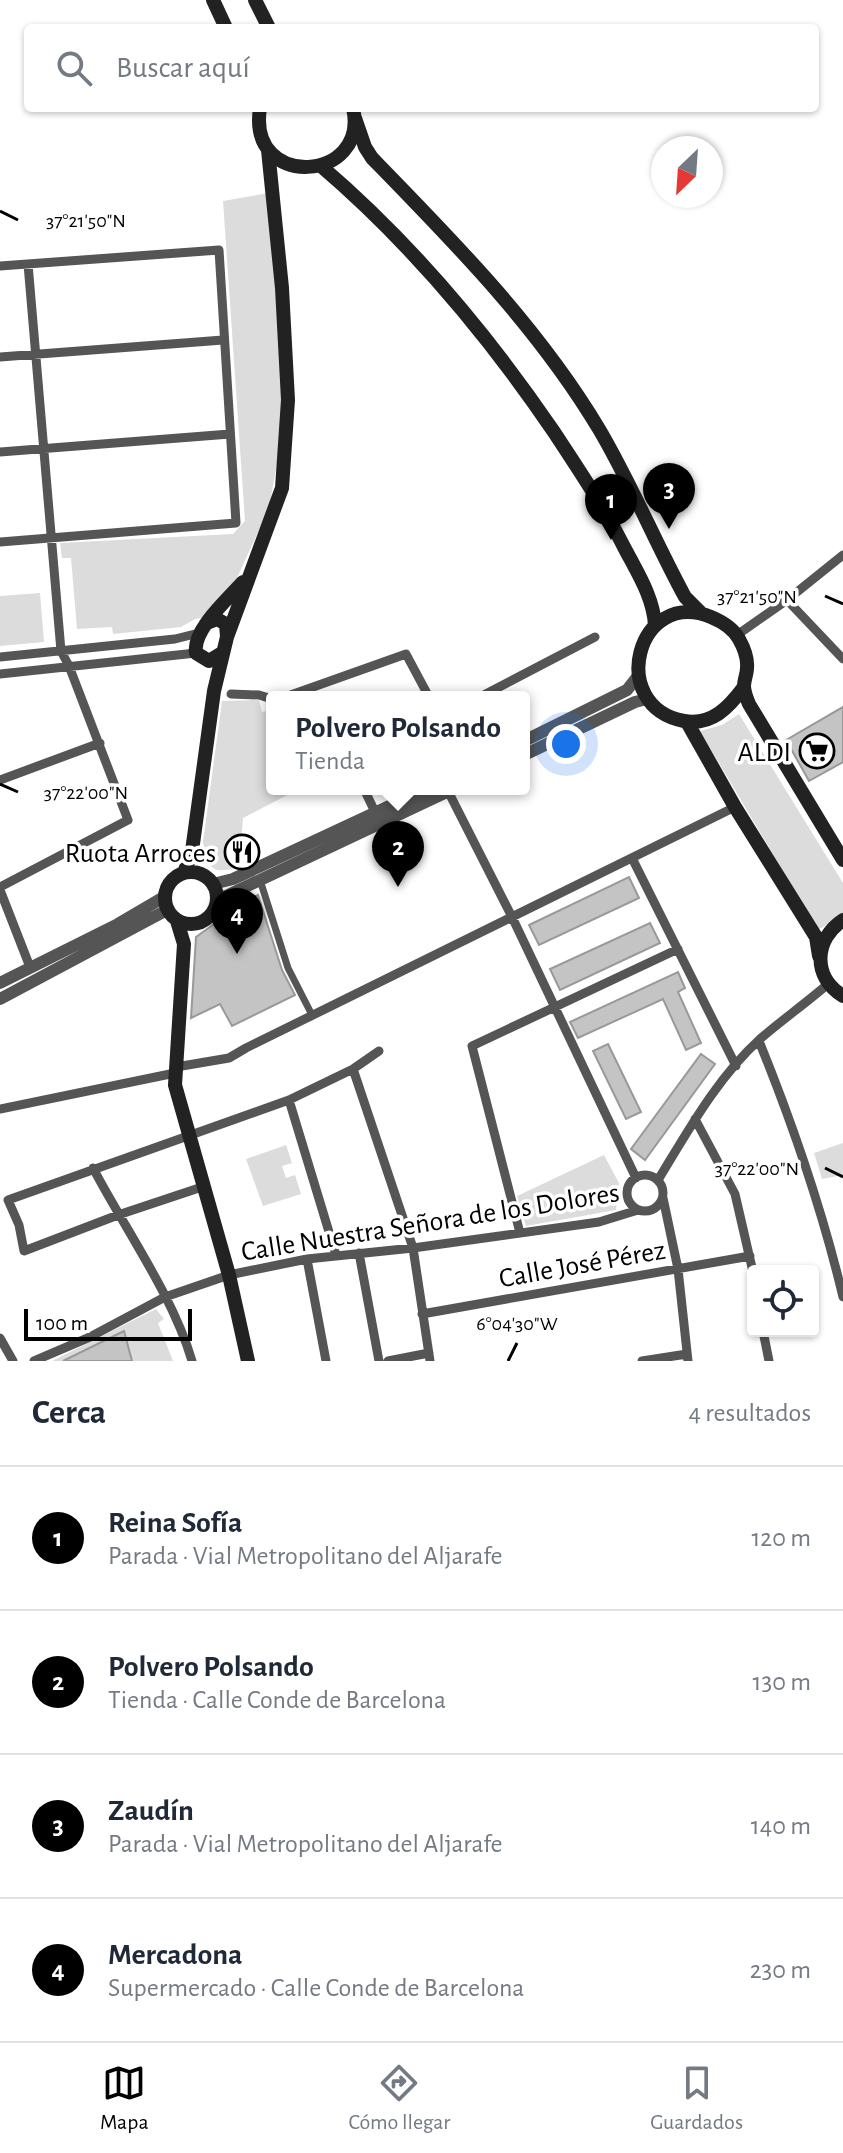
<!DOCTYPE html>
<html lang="es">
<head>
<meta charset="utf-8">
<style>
	:root { --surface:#fff; --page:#f6f6f7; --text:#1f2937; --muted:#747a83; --line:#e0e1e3; --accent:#000 }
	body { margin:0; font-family:"Alegreya Sans",sans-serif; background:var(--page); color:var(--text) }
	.controls { position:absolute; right:24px; bottom:24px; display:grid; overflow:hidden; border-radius:8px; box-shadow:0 2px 6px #0004 }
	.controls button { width:72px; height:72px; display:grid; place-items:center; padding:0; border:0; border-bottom:2px solid var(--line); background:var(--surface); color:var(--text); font:40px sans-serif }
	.compass { position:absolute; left:651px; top:136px; width:72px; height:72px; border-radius:50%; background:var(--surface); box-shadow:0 2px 6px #0004; rotate:205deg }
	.scale { position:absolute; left:24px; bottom:20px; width:168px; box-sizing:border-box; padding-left:8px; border:4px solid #000; border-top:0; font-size:22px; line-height:28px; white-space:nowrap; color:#000; -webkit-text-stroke:6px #fff; paint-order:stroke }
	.you { position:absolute; left:566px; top:744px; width:28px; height:28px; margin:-20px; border:6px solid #fff; border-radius:50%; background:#1a73e8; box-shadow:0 0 0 12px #1a73e833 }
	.badge { display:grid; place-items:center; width:52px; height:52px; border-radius:50%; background:var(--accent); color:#fff; font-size:26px; font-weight:700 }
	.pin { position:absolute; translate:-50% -66px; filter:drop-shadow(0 2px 4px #0008) }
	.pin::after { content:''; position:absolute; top:42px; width:28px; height:24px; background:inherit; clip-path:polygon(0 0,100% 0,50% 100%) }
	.popup { position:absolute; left:266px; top:691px; width:264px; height:104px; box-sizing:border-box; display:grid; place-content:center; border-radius:8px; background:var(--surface); filter:drop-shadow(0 2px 6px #0005); font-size:26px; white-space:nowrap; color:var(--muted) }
	.popup b { font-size:30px; color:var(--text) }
	.popup::after { content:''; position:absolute; left:50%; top:100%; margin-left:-16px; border:16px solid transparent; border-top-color:var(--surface) }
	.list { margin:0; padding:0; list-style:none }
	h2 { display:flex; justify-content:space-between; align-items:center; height:104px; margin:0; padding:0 32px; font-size:34px }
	h2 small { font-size:26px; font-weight:400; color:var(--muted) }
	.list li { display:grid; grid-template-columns:52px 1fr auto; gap:24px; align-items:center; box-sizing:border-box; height:144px; padding:0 32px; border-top:2px solid var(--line) }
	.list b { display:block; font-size:30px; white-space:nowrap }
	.list p { margin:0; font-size:26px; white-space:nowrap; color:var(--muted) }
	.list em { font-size:26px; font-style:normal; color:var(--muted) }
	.icon { flex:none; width:44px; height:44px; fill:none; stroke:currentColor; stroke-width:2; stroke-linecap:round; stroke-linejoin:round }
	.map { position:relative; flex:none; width:843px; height:1361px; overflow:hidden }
	.search { position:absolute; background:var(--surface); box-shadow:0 2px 6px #0004; left:24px; right:24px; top:24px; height:88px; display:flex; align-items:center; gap:20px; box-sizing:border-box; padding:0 28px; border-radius:8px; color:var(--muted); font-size:30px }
	.sheet { height:680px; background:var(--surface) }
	nav { display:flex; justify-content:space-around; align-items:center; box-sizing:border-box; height:112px; border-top:2px solid var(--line); background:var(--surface); font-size:22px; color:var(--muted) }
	nav a { display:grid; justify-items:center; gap:4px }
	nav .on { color:var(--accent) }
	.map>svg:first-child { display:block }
	.green { fill:#dcdcdc }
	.building { fill:#c4c4c4; stroke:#999; stroke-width:2 }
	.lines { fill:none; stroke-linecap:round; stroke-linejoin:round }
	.pedestrian { stroke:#555; stroke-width:7 }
	.minor { stroke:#555; stroke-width:9 }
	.tertiary { stroke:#555; stroke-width:12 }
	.secondary { stroke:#222; stroke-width:14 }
	.ticks { fill:none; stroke:#000; stroke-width:3 }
	.labels { text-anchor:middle; stroke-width:7; stroke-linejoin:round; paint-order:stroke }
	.poi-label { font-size:28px; fill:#000; stroke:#fff; text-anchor:end }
	.street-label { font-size:28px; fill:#000; stroke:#fff }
	.ticks-label { font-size:20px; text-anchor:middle; fill:#000; stroke:#fff; stroke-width:7; stroke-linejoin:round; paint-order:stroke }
</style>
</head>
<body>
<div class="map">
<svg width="843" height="1361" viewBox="0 0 843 1361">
	<rect width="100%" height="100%" fill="#fff"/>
	<!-- green -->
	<path class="green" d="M 268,193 L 282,359 L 281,441 L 269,508 L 220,615 L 195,619 L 181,627 L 113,634 L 112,627 L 77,629 L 71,558 L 62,558 L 60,543 L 233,534 L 245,521 L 223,201 Z
		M 40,593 L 44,642 L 0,646 L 0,596 Z
		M 259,700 L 262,712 L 272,710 L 272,789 L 299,789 L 243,818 L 239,868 C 210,874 209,869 203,842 L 222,701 Z
		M 739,714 L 843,883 L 843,915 L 818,930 L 700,731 L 722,725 Z
		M 843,1143 L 843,1175 L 822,1179 L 814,1153 Z
		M 286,1145 L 292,1163 L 282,1166 L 286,1178 L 295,1175 L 301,1194 L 263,1206 L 246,1159 Z
		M 604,1155 L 619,1183 L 616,1210 L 526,1226 L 517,1196 Z
		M 156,1309 L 164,1319 L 158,1323 L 173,1361 L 52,1361 Z"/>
	<!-- building -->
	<path class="building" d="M 843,707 L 843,762 L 809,781 L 786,740 Z
		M 629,877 L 639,898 L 539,945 L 529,925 Z
		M 258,895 L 282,970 L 295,995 L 232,1026 L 220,1004 L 191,1018 L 196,937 L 214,924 L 224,911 Z
		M 650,923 L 660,943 L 560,990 L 550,969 Z
		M 678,972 L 685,988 L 678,992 L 701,1043 L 686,1050 L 663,999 L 578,1038 L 570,1022 Z
		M 608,1044 L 641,1112 L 626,1119 L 593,1051 Z
		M 701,1054 L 715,1064 L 645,1160 L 631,1149 Z
		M 124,1331 L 132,1361 L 63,1361 Z"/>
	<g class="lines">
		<!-- pedestrian -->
		<path class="pedestrian" d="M 260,880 L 288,968 L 312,1015"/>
		<!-- minor -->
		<path class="minor" d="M 0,266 L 219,250 L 236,523 L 0,542
			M 0,357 L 223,340
			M 0,452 L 230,434
			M 787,600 L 843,659
			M 737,635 L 787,600 L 843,555
			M 0,657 L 175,639 L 199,633
			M 0,674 L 196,653
			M 231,694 L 259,695 L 272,699
			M 285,697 L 406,654 L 429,697
			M 480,697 L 595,637
			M 0,780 L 100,743
			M 364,789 L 376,814
			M 448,791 L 512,917 L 636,1178
			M 632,858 L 736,1066
			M 0,887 L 128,820 L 69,666 L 61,651 L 28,264
			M 0,890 L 30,967
			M 759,1041 C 793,1125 822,1209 843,1297
			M 176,1067 L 229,1058 L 246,1048 L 735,807
			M 353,1069 L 413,1248 L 430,1361
			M 289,1100 L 336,1255
			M 0,1109 L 175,1073
			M 695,1119 L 735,1194 L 753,1272
			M 93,1168 C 125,1229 173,1296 192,1361
			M627 1193a18 18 0 1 1 36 0a18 18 0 1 1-36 0Z
			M 658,1180 C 688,1131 717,1078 760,1039 C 782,1020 806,1003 828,984
			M 205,1186 L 118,1215 L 24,1251 L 19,1225 L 8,1200 L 289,1100 L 353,1069 L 379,1051
			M 663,1198 L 678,1269 L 688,1361
			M 520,1233 L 472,1046 L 678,949
			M 359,1253 L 379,1361
			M 307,1259 L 326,1361
			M 422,1314 L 750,1256
			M 763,1331 L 769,1361
			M 0,1338 L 13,1361
			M 34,1361 L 90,1337 L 165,1297 L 229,1275 L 307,1259 L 413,1248 L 599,1222 L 638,1210
			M 388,1361 L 429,1353
			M 642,1361 L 687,1354"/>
		<!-- tertiary -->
		<path class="tertiary" d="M 524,741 L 627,690 L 638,676
			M 524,755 L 635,702 L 647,699
			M 213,884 L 233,879 L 426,789
			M 216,907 L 222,898 L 453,789
			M 0,983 L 118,924 L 164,897
			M 0,999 L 167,910"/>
		<!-- secondary -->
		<path class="secondary" d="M 213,0 L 226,28
			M 255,0 L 269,28
			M 260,108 C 247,191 370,182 353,108
			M 355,118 L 365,147 L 372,158 C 454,242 538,327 599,429 C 631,483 655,542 685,597 L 700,612
			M 321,166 C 411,243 488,335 554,432 C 579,470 604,507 624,547 C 637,572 654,598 655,626
			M 227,637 L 282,488 L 288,400 L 282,288 L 268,150
			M 222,653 L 209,661 L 196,653 C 192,630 228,599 243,582
			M 744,687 C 729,707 712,726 684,721 C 606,706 637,587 711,617 C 723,622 733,628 739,639 C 744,648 748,658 747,668 C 747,674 744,680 744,686 C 744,692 747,699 749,704 L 843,860
			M 687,722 L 735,807 L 816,937 L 819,956
			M165 898a26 26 0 1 1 52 0a26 26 0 1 1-52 0Z
			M 184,873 L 192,851 L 214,691 L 227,637 L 226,624 L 217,619 L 207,623
			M 843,920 C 814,939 812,977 843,996
			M 177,921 L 184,944 L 175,1085 L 229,1275 L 248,1361"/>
	</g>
	<!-- ticks -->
	<path class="ticks" d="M 0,211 L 18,220M 825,596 L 843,604M 0,784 L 18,792M 825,1168 L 843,1177M 508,1361 L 517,1343"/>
	<!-- icons -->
	<defs>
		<g id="supermarket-ring" transform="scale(1.8)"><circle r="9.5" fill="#fff" stroke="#000" stroke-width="1.5"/><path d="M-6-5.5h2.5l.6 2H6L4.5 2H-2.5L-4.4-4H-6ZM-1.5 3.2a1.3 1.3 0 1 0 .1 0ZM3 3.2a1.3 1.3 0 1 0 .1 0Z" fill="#000"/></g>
		<g id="restaurant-ring" transform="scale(1.8)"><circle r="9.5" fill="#fff" stroke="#000" stroke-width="1.5"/><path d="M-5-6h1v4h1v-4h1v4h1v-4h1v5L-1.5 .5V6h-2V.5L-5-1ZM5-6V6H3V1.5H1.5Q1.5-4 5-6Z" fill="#000"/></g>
	</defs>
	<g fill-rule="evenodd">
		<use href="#supermarket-ring" x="817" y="751"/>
		<use href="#restaurant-ring" x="242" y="852"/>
	</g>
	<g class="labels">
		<!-- poi labels -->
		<g class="poi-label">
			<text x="791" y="761">ALDI</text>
			<text x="216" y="862">Ruota Arroces</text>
		</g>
		<!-- street labels -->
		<g class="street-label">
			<text transform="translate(430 1221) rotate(-9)" y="10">Calle Nuestra Señora de los Dolores</text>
			<text transform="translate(582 1263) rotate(-10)" y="10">Calle José Pérez</text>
		</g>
	</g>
	<g class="ticks-label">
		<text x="86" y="227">37°21'50"N</text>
		<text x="757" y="603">37°21'50"N</text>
		<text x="86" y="799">37°22'00"N</text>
		<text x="757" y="1175">37°22'00"N</text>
		<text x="517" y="1330">6°04'30"W</text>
	</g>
</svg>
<div class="controls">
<button><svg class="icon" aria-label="locate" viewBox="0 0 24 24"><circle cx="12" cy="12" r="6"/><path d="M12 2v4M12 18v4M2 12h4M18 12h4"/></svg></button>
</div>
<svg class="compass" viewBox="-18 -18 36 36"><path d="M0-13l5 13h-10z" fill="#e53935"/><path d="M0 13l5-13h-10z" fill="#747a83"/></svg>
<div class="scale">100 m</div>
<div class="you"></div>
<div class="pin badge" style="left:611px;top:540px">1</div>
<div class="pin badge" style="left:398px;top:887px">2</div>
<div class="popup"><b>Polvero Polsando</b>Tienda</div>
<div class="pin badge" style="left:669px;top:529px">3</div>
<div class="pin badge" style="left:237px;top:954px">4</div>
<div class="search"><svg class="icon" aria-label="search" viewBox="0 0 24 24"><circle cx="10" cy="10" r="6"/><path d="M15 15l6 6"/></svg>Buscar aquí</div>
</div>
<section class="sheet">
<h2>Cerca<small>4 resultados</small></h2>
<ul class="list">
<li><span class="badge">1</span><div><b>Reina Sofía</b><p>Parada · Vial Metropolitano del Aljarafe</p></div><em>120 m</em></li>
<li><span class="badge">2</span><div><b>Polvero Polsando</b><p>Tienda · Calle Conde de Barcelona</p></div><em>130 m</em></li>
<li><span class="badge">3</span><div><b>Zaudín</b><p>Parada · Vial Metropolitano del Aljarafe</p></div><em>140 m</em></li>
<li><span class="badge">4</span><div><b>Mercadona</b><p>Supermercado · Calle Conde de Barcelona</p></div><em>230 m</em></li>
</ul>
</section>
<nav>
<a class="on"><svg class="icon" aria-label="map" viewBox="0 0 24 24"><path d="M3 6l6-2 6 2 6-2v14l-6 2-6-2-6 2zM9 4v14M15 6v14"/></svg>Mapa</a>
<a><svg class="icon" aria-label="directions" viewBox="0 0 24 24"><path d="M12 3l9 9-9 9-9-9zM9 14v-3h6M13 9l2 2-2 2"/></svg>Cómo llegar</a>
<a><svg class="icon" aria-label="saved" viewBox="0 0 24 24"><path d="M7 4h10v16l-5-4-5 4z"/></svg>Guardados</a>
</nav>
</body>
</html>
